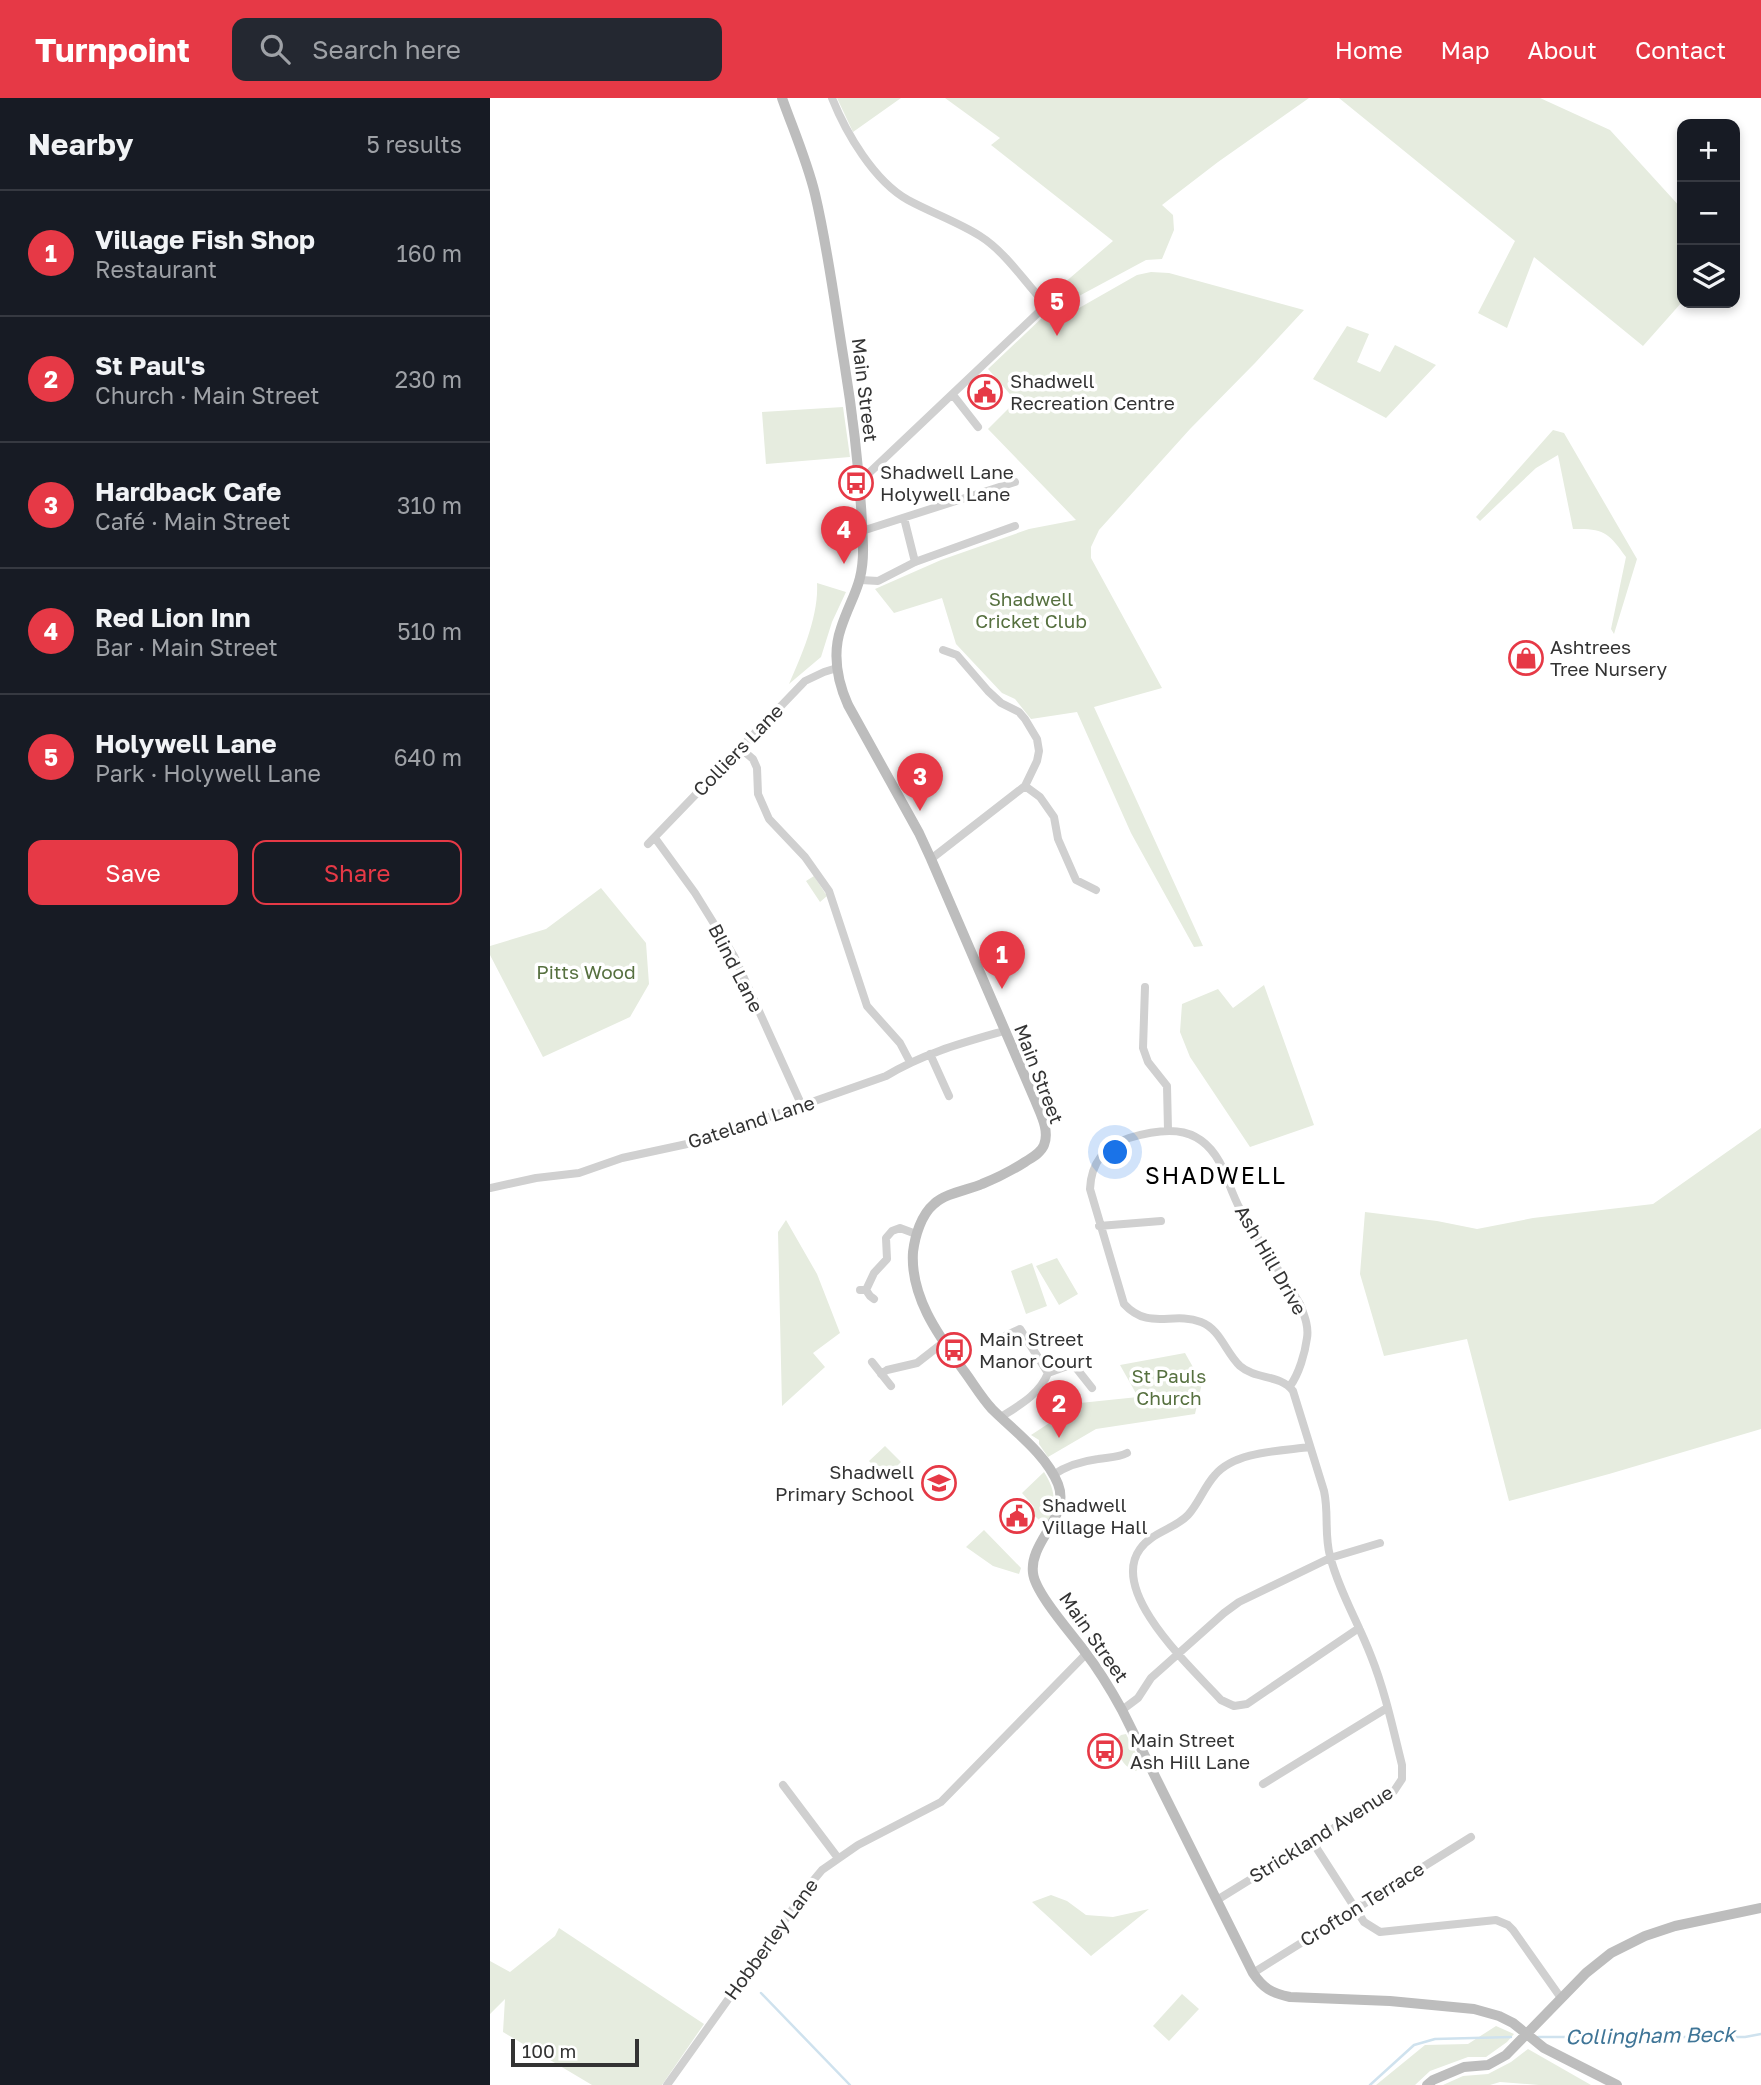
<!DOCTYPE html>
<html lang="en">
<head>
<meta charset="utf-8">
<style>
	:root { --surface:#171b24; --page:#242831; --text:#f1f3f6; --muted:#9ea1a6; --line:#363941; --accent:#e63946 }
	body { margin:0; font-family:"Golos Text",sans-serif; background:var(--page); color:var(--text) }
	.controls { position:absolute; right:21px; top:21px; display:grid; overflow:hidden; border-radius:14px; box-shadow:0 4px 10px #0003 }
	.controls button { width:63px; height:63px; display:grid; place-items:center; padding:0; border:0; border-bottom:2px solid var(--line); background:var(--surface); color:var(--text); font:35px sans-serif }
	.scale { position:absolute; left:21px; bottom:18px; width:128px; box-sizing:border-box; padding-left:7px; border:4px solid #333; border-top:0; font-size:19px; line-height:24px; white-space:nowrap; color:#333; -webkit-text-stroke:5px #fff; paint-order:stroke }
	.you { position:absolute; left:626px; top:1055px; width:24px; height:24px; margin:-18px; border:5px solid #fff; border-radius:50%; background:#1a73e8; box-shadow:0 0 0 10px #1a73e833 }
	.badge { display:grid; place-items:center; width:46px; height:46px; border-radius:50%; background:var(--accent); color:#fff; font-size:23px; font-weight:700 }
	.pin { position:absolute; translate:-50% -58px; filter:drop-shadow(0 2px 4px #0008) }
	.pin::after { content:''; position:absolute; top:37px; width:24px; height:21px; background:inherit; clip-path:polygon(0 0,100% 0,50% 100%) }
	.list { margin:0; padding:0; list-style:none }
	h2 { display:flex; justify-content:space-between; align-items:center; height:91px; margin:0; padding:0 28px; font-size:30px }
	h2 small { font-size:23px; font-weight:400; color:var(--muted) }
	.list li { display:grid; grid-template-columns:46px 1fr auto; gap:21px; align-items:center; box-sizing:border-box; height:126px; padding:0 28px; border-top:2px solid var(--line) }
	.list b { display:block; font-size:26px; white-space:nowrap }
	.list p { margin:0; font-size:23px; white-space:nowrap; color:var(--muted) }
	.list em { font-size:23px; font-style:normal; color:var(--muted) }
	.actions { display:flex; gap:14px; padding:21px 28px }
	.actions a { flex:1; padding:16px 0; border:2px solid var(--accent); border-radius:14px; text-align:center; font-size:24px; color:var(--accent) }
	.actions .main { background:var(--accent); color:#fff }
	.icon { flex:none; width:38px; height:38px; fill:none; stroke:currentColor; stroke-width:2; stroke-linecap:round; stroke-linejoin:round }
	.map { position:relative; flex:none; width:1271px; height:1987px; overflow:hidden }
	header { display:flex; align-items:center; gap:42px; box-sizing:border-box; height:98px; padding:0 35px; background:var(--accent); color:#fff }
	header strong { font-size:33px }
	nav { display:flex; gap:38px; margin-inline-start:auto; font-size:24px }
	.search { width:490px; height:63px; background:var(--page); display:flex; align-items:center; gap:18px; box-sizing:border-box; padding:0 24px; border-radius:14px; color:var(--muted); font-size:26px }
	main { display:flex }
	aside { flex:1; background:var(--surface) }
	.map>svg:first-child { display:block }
	.green { fill:#e6ecdf }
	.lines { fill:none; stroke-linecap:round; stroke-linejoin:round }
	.stream { stroke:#cfe2ee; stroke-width:2.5 }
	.street { stroke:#d0d0d0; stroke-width:8 }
	.secondary { stroke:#bdbdbd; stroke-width:10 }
	.labels { text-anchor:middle; stroke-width:7; stroke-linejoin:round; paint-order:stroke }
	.poi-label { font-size:19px; fill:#333; stroke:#fff; text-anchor:start }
	.street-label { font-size:19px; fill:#333; stroke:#fff }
	.park-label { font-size:19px; fill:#56703f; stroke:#fff }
	.water-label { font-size:21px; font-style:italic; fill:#3f7597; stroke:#fff }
	.quarter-label { font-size:23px; letter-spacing:2px; fill:#000; stroke:#fff }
</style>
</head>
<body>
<header>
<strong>Turnpoint</strong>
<div class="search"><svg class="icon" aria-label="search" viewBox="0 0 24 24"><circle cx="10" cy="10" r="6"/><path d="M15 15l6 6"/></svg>Search here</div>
<nav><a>Home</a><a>Map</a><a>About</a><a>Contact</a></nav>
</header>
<main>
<aside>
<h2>Nearby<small>5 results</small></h2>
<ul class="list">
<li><span class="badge">1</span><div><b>Village Fish Shop</b><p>Restaurant</p></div><em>160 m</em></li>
<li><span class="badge">2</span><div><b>St Paul's</b><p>Church · Main Street</p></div><em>230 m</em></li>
<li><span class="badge">3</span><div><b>Hardback Cafe</b><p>Café · Main Street</p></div><em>310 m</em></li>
<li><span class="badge">4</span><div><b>Red Lion Inn</b><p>Bar · Main Street</p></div><em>510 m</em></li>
<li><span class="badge">5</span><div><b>Holywell Lane</b><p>Park · Holywell Lane</p></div><em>640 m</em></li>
</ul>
<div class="actions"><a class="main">Save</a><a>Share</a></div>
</aside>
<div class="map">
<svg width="1271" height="1987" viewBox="0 0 1271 1987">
	<rect width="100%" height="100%" fill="#fff"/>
	<!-- green -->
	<path class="green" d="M 347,0 L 411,0 L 363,34 Z
		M 455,0 L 819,0 L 728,64 L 672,107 L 683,117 L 684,132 L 672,161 L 656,162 L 576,205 L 571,206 L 559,198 L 623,143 L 501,47 L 510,40 Z
		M 849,0 L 1050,0 L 1120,32 L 1192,111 L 1192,204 L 1153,248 L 1044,159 L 1017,230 L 988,215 L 1025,143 Z
		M 661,174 L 679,175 L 814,212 L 765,265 L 700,331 L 609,432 L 601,449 L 601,460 L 672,590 L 604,609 L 713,848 L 704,849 L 641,735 L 587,614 L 541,621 L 525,601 L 512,595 L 466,546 L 452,500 L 404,515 L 385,491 L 451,462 L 539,431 L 586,422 L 498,331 L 526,303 L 498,271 L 555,217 L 571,218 L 582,214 L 647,177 Z
		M 857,228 L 879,236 L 867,264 L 890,274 L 905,247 L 946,267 L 896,320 L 823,281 Z
		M 353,309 L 360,359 L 276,366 L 272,314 Z
		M 1063,332 L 1074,335 L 1147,461 L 1124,536 L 1121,531 L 1136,459 C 1119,435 1114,430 1083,431 L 1068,357 L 1046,370 L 990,423 L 986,419 Z
		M 327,485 L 356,494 L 342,524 L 331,559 L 299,586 C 312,557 329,517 327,485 Z
		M 324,778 L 337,798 L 330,804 L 316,783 Z
		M 111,790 L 156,845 L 159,886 L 140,919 L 53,959 L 0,857 L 0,848 L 56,831 Z
		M 774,887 L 824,1027 L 760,1049 L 700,959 L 690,934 L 692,906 L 728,891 L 743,910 Z
		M 1271,1030 L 1271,1331 L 1119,1376 L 1019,1403 L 977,1241 L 894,1258 L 870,1176 L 875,1114 L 947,1123 L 987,1131 L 1043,1120 L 1163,1106 Z
		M 296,1122 L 327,1176 L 350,1235 L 323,1255 L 335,1269 L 292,1308 L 288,1134 Z
		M 567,1160 L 588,1196 L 569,1207 L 546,1168 Z
		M 542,1165 L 557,1208 L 536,1216 L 521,1173 Z
		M 695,1255 L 712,1285 L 705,1316 L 606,1331 L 558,1359 L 549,1346 L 549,1342 L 541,1337 L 590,1305 L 648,1299 L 630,1267 Z
		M 395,1348 L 411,1364 L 395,1380 L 379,1363 Z
		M 554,1374 C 567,1394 566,1408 556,1428 L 539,1413 L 544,1409 L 532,1395 Z
		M 494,1432 L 531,1470 L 529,1476 L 503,1468 L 476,1449 Z
		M 636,1636 L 652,1667 L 646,1673 C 633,1671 625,1652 627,1641 L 631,1637 Z
		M 561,1797 L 577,1803 L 596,1817 L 623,1819 L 659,1811 L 601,1858 L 542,1804 Z
		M 69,1830 L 214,1926 L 172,1987 L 102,1987 L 13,1934 L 15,1901 L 0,1916 L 0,1863 L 20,1874 L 65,1838 Z
		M 692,1896 L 709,1911 L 679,1943 L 663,1928 Z
		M 1006,1928 L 1024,1936 L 1017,1944 L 996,1959 L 978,1959 L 940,1973 L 925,1987 L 886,1987 L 935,1947 L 978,1946 Z
		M 1038,1951 L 1101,1987 L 1049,1987 L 1010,1984 L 1000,1987 L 953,1987 L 973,1978 L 998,1976 L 1021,1964 Z"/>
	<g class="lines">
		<!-- stream -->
		<path class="stream" d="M 271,1895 L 360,1987
			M 1048,1939 L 1255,1939 L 1271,1936
			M 880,1987 L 924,1947 L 945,1941 L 1021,1939"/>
		<!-- street -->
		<path class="street" d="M 342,0 C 356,35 384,83 418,102 C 442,115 468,124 490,138 C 514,153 532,180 550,200 L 552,206 L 550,213 L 378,376 L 368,382
			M 463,297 L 488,329
			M 414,420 L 425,464
			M 372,433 L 525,384
			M 371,482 L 388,483 L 425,464 L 525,428
			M 250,650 L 263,661 L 267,670 L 268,696 L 279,721 L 315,759 L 339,793 L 377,908 L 410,945 L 420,964
			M 535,688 L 550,699 L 564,719 L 568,741 L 586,782 L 606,792
			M 165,740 L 205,795 L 244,858 L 312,1008
			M 158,746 L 315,583 L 334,574 L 347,570
			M 441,761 L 535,688 L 547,663 L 549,653 L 547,641 L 535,621 L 529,614 L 511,605 L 498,593 L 467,557 L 453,552
			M 655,889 L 653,950 L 658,964 L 677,988 L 678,1032
			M 440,956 L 459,998
			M 0,1090 L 46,1080 L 89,1075 L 132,1060 L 197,1046 L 225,1038 L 396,978 C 434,955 472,945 514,933
			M 609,1128 L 671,1123
			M 370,1192 L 376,1192 L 380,1198 L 384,1201
			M 376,1192 L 384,1175 L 397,1161 L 396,1140 L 402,1133 L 410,1130 L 426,1136
			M 517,1237 L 530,1231 L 558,1275
			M 382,1264 L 401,1288
			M 391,1276 L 397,1272 L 427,1265 L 454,1244
			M 511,1319 C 530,1307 550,1296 558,1275 L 583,1266 L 602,1290
			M 820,1349 C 791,1353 745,1353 725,1377 C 714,1389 709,1405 698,1417 C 685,1431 662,1434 650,1451 C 618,1495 704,1572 731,1602 L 744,1608 L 757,1606 L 869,1530
			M 563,1377 C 576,1368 593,1363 608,1361 C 619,1359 627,1360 637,1355
			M 632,1612 L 648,1600 L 661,1580 L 734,1515 L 749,1504 L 840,1460 L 890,1445
			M 773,1686 L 897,1610
			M 293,1687 L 348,1760
			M 822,1743 L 874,1824 L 890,1834 L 1006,1822 L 1018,1827 L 1023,1832 L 1071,1900
			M 727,1802 L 904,1693 L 912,1681 L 912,1667 C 903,1631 895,1593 881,1558 C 868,1524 849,1493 840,1458 C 834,1436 839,1415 834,1393 L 803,1293 C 790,1276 766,1282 750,1268 C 736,1255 730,1231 711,1224 C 682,1213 659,1233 634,1206 L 600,1091 C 601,1066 614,1048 639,1040 C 679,1028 713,1027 733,1071 C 739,1085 743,1098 750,1111 C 769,1143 790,1174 810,1206 C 814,1217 819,1228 817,1240 C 815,1255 809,1276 800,1288
			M 763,1875 L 981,1739
			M 177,1987 L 322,1784 L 332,1772 L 368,1747 L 451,1704 L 596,1556"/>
		<!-- secondary -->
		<path class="secondary" d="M 292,0 C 303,31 317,63 325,96 C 338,151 345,208 354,263 C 364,324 371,387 373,448 C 374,486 362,497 351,530 C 342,556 347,582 358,607 L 429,735 L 441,761 L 545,1002 C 550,1015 560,1032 554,1047 C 551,1055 541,1060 535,1064 C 521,1073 507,1080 492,1086 C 478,1092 456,1095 444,1106 C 431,1117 425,1138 423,1154 C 420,1199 449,1238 474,1273 C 483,1285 491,1299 502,1311 C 524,1333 556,1356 568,1386 C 581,1419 539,1443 543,1475 C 545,1495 582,1536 595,1554 C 609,1572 621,1592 632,1612 L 763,1875 C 773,1890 781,1895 800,1899 L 900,1903 L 984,1911 L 1009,1918 L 1023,1925 L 1054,1950 L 1127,1987
			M 937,1987 L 943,1982 L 974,1969 L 998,1967 L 1016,1957 L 1096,1875 L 1121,1855 L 1155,1838 L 1185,1828 L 1271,1810"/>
	</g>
	<!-- icons -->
	<defs>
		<g id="civic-ring" transform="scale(1.75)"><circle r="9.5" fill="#fff" stroke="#e63946" stroke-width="1.5"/><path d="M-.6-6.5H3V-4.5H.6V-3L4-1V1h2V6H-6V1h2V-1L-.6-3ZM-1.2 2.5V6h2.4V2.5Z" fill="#e63946"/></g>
		<g id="bus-ring" transform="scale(1.75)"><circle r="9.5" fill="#fff" stroke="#e63946" stroke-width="1.5"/><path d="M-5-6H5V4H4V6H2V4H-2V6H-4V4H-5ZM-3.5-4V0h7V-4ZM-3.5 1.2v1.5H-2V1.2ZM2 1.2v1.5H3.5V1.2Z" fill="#e63946"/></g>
		<g id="shop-ring" transform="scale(1.75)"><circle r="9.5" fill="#fff" stroke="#e63946" stroke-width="1.5"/><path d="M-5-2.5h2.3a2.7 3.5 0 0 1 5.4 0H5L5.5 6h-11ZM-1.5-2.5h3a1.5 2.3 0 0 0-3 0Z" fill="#e63946"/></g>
		<g id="school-ring" transform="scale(1.75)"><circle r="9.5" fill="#fff" stroke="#e63946" stroke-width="1.5"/><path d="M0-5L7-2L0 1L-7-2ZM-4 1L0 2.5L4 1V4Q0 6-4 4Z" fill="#e63946"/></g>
	</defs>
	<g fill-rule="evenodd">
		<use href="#civic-ring" x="495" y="294"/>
		<use href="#bus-ring" x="366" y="385"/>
		<use href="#shop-ring" x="1036" y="560"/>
		<use href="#bus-ring" x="464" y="1252"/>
		<use href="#school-ring" x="449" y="1385"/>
		<use href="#civic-ring" x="527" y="1418"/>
		<use href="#bus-ring" x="615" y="1653"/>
	</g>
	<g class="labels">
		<!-- poi labels -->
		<g class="poi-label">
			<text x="520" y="290">Shadwell<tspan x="520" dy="22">Recreation Centre</tspan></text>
			<text x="390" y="381">Shadwell Lane<tspan x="390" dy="22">Holywell Lane</tspan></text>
			<text x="1060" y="556">Ashtrees<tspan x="1060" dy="22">Tree Nursery</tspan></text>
			<text x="489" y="1248">Main Street<tspan x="489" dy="22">Manor Court</tspan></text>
			<text x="424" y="1381" text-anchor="end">Shadwell<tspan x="424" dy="22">Primary School</tspan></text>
			<text x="552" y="1414">Shadwell<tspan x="552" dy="22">Village Hall</tspan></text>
			<text x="640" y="1649">Main Street<tspan x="640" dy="22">Ash Hill Lane</tspan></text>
		</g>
		<!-- street labels -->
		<g class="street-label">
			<text transform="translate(375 292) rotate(83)" y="7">Main Street</text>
			<text transform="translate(248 652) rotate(-46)" y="7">Colliers Lane</text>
			<text transform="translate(246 870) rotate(63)" y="7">Blind Lane</text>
			<text transform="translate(549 976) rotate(69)" y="7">Main Street</text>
			<text transform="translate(261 1024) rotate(-18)" y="7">Gateland Lane</text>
			<text transform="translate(781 1162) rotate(60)" y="7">Ash Hill Drive</text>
			<text transform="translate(604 1539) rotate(55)" y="7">Main Street</text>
			<text transform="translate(831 1736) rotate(-32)" y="7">Strickland Avenue</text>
			<text transform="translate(872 1806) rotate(-32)" y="7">Crofton Terrace</text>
			<text transform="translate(281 1841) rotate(-54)" y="7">Hobberley Lane</text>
		</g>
		<!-- park labels -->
		<g class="park-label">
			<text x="541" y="508">Shadwell<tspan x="541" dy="22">Cricket Club</tspan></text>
			<text x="96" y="881">Pitts Wood</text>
			<text x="679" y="1285">St Pauls<tspan x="679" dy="22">Church</tspan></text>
		</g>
		<!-- water labels -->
		<g class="water-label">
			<text transform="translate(1160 1938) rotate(-1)" y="7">Collingham Beck</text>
		</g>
		<!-- quarter labels -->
		<g class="quarter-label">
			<text x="726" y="1086">SHADWELL</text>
		</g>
	</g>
</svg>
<div class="controls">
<button>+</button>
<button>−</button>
<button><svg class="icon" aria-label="layers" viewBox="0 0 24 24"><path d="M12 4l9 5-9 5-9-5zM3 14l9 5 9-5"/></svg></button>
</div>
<div class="scale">100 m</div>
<div class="you"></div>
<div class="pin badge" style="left:512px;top:891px">1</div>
<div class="pin badge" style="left:569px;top:1340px">2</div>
<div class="pin badge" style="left:430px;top:713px">3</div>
<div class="pin badge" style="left:354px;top:466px">4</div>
<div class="pin badge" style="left:567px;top:238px">5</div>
</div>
</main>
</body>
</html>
